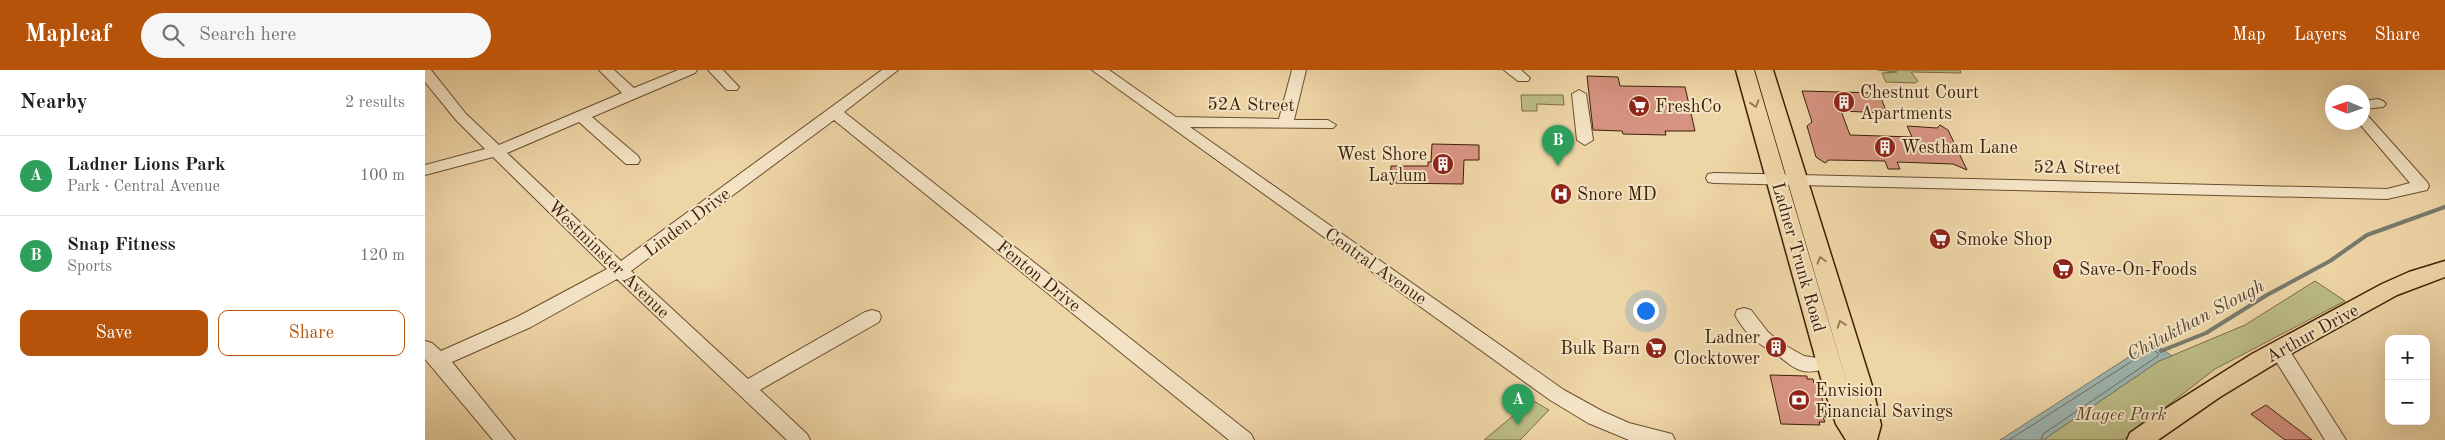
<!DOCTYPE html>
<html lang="en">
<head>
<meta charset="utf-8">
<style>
	:root { --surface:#fff; --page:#f6f6f6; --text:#202124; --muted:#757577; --line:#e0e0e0; --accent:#b45309 }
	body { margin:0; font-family:"Old Standard TT",serif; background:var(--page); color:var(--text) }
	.controls { position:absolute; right:15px; bottom:15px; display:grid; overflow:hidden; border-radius:10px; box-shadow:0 5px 20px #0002 }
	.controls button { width:45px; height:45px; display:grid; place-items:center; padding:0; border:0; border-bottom:1px solid var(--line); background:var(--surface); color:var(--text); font:25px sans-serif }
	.compass { position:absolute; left:1900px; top:15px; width:45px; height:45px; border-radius:50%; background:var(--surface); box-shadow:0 5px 20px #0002; rotate:272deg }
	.you { position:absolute; left:1220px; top:240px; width:18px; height:18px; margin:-12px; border:4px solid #fff; border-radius:50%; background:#1a73e8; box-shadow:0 0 0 8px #1a73e833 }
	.badge { display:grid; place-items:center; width:32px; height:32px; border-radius:50%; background:var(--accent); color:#fff; font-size:16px; font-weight:700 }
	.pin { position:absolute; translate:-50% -41px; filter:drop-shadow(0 1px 2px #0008) }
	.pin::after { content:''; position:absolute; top:26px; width:18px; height:15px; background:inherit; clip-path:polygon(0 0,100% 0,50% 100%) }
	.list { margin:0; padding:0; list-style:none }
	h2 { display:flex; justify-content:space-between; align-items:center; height:65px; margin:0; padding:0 20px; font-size:21px }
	h2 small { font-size:16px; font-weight:400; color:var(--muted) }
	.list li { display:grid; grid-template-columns:32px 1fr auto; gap:15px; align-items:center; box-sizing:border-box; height:80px; padding:0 20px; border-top:1px solid var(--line) }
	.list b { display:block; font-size:19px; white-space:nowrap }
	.list p { margin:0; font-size:16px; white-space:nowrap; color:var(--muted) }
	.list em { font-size:16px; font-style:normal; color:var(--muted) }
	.actions { display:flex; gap:10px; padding:15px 20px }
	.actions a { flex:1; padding:11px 0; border:1px solid var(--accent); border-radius:10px; text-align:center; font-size:18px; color:var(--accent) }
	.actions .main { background:var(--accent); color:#fff }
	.icon { flex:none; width:28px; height:28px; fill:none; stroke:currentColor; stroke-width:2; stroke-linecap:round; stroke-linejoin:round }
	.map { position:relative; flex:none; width:2020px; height:370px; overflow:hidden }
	header { display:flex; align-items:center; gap:30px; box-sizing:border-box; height:70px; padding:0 25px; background:var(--accent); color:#fff }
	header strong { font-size:24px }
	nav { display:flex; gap:28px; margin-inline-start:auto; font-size:18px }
	.search { width:350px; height:45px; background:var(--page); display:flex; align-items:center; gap:12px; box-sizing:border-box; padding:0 18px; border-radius:28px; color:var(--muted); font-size:19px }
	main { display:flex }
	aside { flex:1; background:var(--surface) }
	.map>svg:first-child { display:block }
	.green { fill:#bcbc84; stroke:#7d6e46 }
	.water { fill:#9db6b1; stroke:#777a6d }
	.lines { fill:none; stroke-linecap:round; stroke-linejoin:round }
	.shore { stroke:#6e6c5c; stroke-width:1 }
	.stream { stroke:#777a6d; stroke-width:4 }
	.building { fill:#d69381; stroke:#3e2108 }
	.minor-casing { stroke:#6a4e30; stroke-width:2 }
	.major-casing { stroke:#3e2108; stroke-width:3 }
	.minor { fill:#f4e4c5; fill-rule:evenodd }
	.major { fill:#eed5a6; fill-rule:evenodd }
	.oneway { stroke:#967b57 }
	.labels { text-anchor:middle; stroke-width:4; stroke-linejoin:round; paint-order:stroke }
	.poi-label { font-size:18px; fill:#3e2108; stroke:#f4e4c5; text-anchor:start }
	.street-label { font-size:18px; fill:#3e2108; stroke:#f4e4c5 }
	.park-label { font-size:18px; font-style:italic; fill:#5e4827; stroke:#f4e4c5 }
	.water-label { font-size:19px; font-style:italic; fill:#564632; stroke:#f4e4c5 }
</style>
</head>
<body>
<header>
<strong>Mapleaf</strong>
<div class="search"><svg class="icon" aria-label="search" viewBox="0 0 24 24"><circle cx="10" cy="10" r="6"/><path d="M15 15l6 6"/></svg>Search here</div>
<nav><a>Map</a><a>Layers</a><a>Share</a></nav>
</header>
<main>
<aside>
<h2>Nearby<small>2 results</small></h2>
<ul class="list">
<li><span class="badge" style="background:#2e9e5b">A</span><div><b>Ladner Lions Park</b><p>Park · Central Avenue</p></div><em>100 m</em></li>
<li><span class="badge" style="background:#2e9e5b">B</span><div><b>Snap Fitness</b><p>Sports</p></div><em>120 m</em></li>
</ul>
<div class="actions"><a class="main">Save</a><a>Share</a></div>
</aside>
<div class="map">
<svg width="2020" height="370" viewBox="0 0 2020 370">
	<rect width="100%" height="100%" fill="#eed5a6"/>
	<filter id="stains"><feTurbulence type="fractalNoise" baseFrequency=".004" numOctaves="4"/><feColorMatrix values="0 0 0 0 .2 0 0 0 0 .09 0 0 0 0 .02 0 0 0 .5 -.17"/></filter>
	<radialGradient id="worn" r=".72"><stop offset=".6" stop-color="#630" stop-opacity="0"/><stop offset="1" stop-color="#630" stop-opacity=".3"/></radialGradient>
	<!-- green -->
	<path class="green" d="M 1453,0 L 1535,0 L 1536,3 L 1486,2 L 1493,11 L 1490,13 L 1461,12 L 1457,3 L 1472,2 Z
		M 1096,25 L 1138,25 L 1139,35 L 1112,34 L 1112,41 L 1097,41 Z
		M 1890,211 L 1920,231 L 1790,299 L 1698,370 L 1618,370 L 1734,291 L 1820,255 Z
		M 1107,330 L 1124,340 L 1095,370 L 1059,370 Z"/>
	<!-- water -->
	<path class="water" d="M 1727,272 L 1747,286 L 1734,291 L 1618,370 L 1575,370 Z"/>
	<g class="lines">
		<!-- shore -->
		<path class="shore" d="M 1584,370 L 1726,279 L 1733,283 L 1733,286 L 1618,364 L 1616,370"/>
		<!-- stream -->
		<path class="stream" d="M 1736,281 L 1781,263 L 1842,225 L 1905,191 L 1942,165 L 2020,137"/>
	</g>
	<!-- building -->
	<path class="building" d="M 1162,6 L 1193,7 L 1195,16 L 1260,17 L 1270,61 L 1240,61 L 1241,65 L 1198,64 L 1197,61 L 1168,60 Z
		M 1377,21 L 1454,23 L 1462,43 L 1416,41 L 1425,65 L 1487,67 L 1482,56 L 1512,58 L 1515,55 L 1523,60 L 1542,100 L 1528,94 L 1472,92 L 1475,99 L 1463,99 L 1460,91 L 1404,90 L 1400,93 L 1391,87 L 1382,56 L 1387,52 Z
		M 1007,74 L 1054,75 L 1054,90 L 1039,90 L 1038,114 L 965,113 L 966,96 L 1003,96 L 1003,92 L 1006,92 Z
		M 1345,305 L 1382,306 L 1382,309 L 1388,309 L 1389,313 L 1393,313 L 1402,347 L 1398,347 L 1400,352 L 1394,352 L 1395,355 L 1356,354 Z
		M 1841,335 L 1887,370 L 1860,370 L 1826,344 Z"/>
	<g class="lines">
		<!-- minor casing -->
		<g class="minor-casing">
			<path id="minor" d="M 0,0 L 6,0 L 41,44 L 74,75 L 197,23 L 174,0 L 189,0 L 209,18 L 253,0 L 272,0 L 270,3 L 167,47 L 213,86 L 215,90 L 213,94 L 201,94 L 154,52 L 82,83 L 196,191 L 457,0 L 473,0 L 419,42 L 826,364 L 829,370 L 804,370 L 409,50 L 206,201 L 323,309 L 440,242 L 447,240 L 454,242 L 456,247 L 454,252 L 335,320 L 382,364 L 385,370 L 362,370 L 192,209 L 106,257 L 27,292 L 90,370 L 68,370 L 0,289 L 0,271 L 7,273 L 16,281 L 92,247 L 182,199 L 68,87 L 0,105 L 0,95 L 60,79 L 31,50 L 0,12 Z
				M 283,0 L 298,0 L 314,17 L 312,20 L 302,20 Z
				M 667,0 L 684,0 L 751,47 L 854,49 L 867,0 L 881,0 L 869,50 L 903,50 L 911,55 L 908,58 L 765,57 L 1139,320 L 1177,341 L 1204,353 L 1247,364 L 1250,370 L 1204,370 L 1163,353 L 1125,330 Z
				M 1079,0 L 1096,0 L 1105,8 L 1103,11 L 1093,11 Z
				M 1154,20 L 1161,24 L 1168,70 L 1160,75 L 1152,70 L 1147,24 Z
				M 1953,29 L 1958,31 L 1961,34 L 1958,37 L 1938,39 L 1938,31 Z
				M 1938,44 L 1943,46 L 2002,112 L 2004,116 L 2002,120 L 1962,129 L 1289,113 L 1283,112 L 1281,108 L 1283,104 L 1289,103 L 1962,119 L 1985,113 L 1933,52 L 1938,52 Z
				M 1319,238 L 1326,240 L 1343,262 L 1356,273 L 1379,286 L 1399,289 L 1402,294 L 1399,299 C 1371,308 1365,292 1346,281 C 1328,270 1321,264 1310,245 L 1312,240 Z
				M 1854,273 L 1861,275 L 1921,370 L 1900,370 L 1844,280 L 1847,275 Z"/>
		</g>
		<!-- major casing -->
		<g class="major-casing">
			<path id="major" d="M 1311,0 L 1329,0 L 1426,327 L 1330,0 L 1348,0 L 1448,319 L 1456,355 L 1452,370 L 1421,370 L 1411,354 L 1399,319 Z
				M 2020,191 L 2020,207 L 1972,225 L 1869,282 L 1795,327 L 1733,370 L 1702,370 L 1705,363 L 1729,346 L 1827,284 L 1957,214 L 1984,202 Z"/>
		</g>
		<!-- minor -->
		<use href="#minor" class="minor"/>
		<!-- major -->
		<use href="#major" class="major"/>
	</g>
	<!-- one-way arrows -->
	<defs><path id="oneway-chevron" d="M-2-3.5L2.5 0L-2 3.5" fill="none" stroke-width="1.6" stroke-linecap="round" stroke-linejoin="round" transform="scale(1.25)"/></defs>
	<g class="oneway">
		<use href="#oneway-chevron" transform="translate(1330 34) rotate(73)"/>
		<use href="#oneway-chevron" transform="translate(1396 190) rotate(-106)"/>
		<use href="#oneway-chevron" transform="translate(1416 254) rotate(-108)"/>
	</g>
	<!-- icons -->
	<defs>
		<g id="building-disc" transform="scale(1.125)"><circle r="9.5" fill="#8f2418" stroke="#f4e4c5"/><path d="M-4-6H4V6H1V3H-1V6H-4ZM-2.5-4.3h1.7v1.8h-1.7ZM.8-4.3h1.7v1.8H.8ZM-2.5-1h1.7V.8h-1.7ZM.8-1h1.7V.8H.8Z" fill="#fff"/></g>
		<g id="supermarket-disc" transform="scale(1.125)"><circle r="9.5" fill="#8f2418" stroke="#f4e4c5"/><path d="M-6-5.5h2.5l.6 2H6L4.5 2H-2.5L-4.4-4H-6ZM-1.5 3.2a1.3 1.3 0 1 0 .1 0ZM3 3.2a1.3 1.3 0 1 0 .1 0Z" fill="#fff"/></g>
		<g id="hospital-disc" transform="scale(1.125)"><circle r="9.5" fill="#8f2418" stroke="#f4e4c5"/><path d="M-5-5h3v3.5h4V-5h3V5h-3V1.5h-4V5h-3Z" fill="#fff"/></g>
		<g id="bank-disc" transform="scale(1.125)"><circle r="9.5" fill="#8f2418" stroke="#f4e4c5"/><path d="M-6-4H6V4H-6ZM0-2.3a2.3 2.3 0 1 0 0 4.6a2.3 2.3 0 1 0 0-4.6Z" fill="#fff"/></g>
	</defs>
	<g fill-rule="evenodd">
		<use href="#building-disc" x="1419" y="32"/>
		<use href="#supermarket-disc" x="1214" y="36"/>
		<use href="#building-disc" x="1460" y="77"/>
		<use href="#building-disc" x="1018" y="94"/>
		<use href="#hospital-disc" x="1136" y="124"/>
		<use href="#supermarket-disc" x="1515" y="169"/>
		<use href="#supermarket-disc" x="1638" y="199"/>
		<use href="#building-disc" x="1351" y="277"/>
		<use href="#supermarket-disc" x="1231" y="278"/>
		<use href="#bank-disc" x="1374" y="330"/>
	</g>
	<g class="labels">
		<!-- poi labels -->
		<g class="poi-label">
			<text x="1435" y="28">Chestnut Court<tspan x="1435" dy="21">Apartments</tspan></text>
			<text x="1230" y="42">FreshCo</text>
			<text x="1476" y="83">Westham Lane</text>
			<text x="1002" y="90" text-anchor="end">West Shore<tspan x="1002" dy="21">Laylum</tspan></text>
			<text x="1152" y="130">Snore MD</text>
			<text x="1531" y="175">Smoke Shop</text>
			<text x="1654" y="205">Save-On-Foods</text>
			<text x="1335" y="273" text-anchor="end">Ladner<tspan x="1335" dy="21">Clocktower</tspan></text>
			<text x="1215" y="284" text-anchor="end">Bulk Barn</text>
			<text x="1390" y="326">Envision<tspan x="1390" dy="21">Financial Savings</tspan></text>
		</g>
		<!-- street labels -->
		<g class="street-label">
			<text transform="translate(826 34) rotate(1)" y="6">52A Street</text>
			<text transform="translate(1652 97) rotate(1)" y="6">52A Street</text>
			<text transform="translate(262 152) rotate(-37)" y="6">Linden Drive</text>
			<text transform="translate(1374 187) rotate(74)" y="6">Ladner Trunk Road</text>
			<text transform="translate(184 189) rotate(44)" y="6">Westminster Avenue</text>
			<text transform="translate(951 196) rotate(35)" y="6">Central Avenue</text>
			<text transform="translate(614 206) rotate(39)" y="6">Fenton Drive</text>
			<text transform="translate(1887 263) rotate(-29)" y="6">Arthur Drive</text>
		</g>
		<!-- park labels -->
		<g class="park-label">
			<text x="1696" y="350">Magee Park</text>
		</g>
		<!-- water labels -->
		<g class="water-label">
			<text transform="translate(1770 249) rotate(-28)" y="7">Chilukthan Slough</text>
		</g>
	</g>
	<rect width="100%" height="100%" filter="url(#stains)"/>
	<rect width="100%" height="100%" fill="url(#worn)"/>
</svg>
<div class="controls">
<button>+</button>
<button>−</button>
</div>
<svg class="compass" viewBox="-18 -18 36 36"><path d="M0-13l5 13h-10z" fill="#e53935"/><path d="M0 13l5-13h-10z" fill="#757577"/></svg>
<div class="you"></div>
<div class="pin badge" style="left:1093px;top:355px;background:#2e9e5b">A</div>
<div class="pin badge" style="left:1133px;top:96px;background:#2e9e5b">B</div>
</div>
</main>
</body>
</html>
